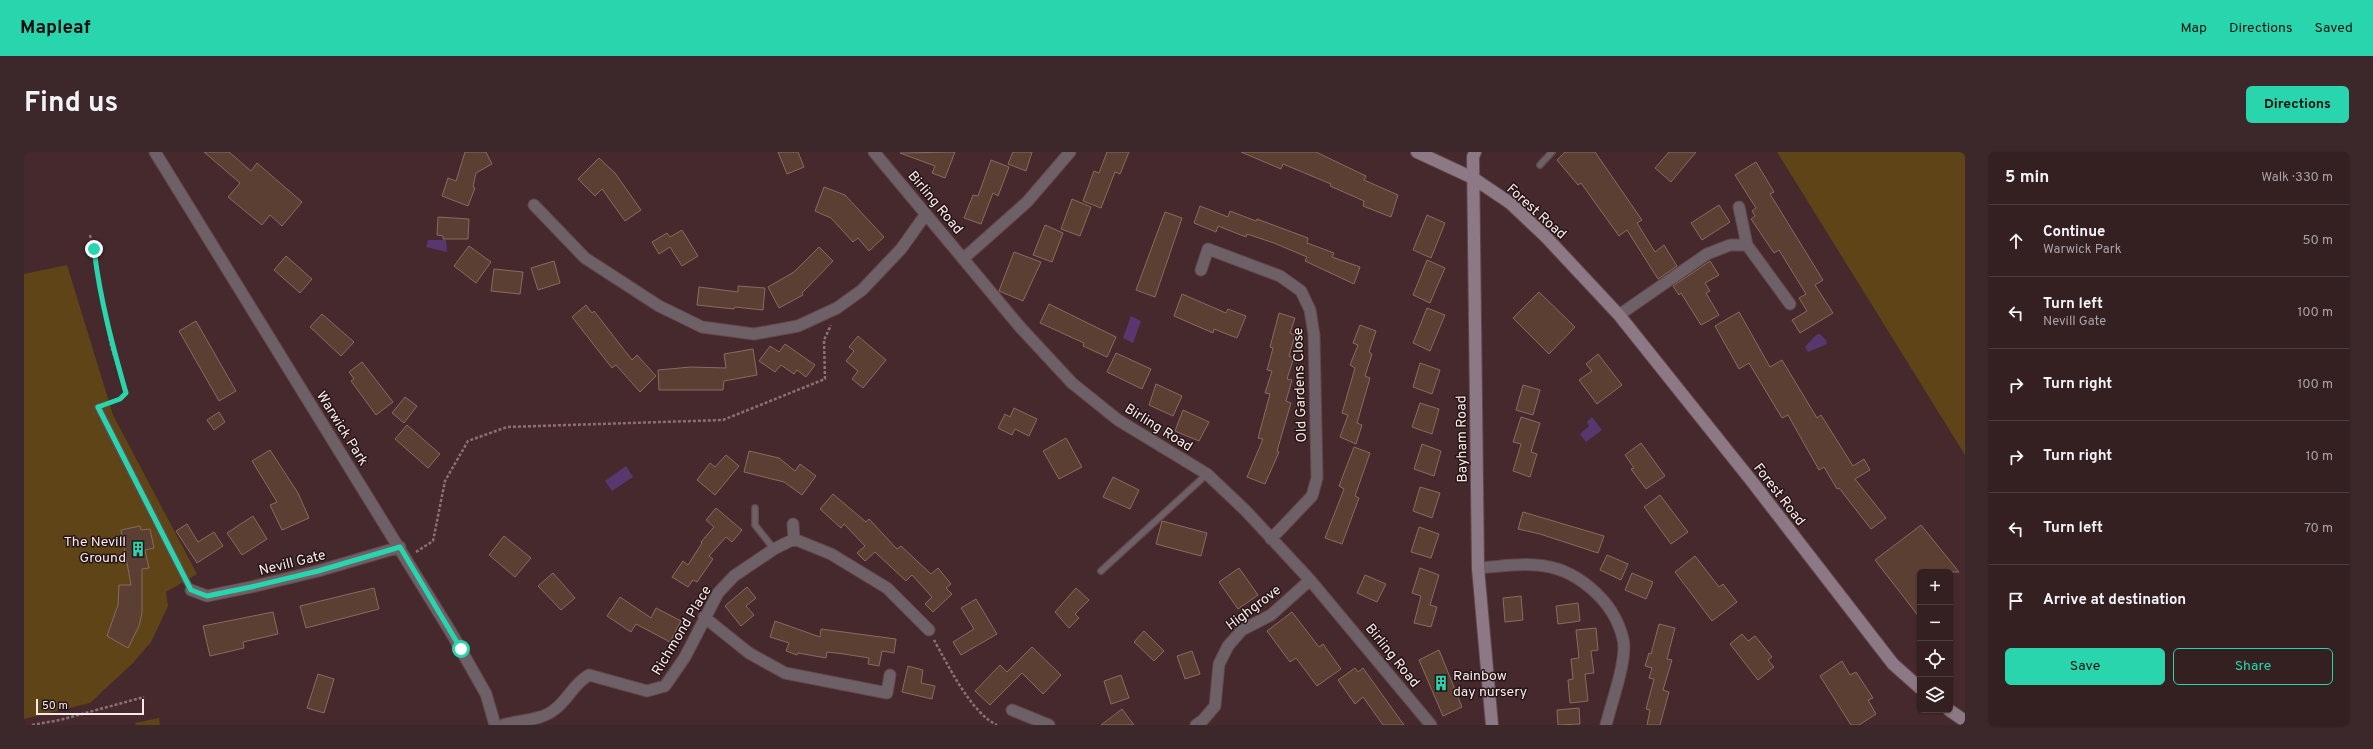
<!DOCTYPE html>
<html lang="en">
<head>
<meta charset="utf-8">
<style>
	:root { --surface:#341f21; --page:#3c272a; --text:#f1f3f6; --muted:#a9a2a5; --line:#4e3d3f; --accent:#29d5ac }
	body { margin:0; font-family:Overpass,sans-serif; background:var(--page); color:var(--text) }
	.controls { position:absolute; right:12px; bottom:12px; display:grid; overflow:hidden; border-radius:6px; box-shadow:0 1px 3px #0004 }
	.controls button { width:36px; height:36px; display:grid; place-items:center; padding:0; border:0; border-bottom:1px solid var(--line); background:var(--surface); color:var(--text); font:20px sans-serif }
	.scale { position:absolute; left:12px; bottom:10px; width:108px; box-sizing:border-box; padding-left:4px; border:2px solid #fce8e9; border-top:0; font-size:11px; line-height:14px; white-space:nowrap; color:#fce8e9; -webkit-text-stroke:3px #241617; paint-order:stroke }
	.stop { position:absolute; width:12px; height:12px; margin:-9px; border:3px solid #29d5ac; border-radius:50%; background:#fff }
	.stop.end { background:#29d5ac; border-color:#fff; box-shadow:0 1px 4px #0008 }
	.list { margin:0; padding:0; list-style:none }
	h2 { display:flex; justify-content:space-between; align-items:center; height:52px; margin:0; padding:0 16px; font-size:17px }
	h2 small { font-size:13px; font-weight:400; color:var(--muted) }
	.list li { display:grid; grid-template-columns:26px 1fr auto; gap:12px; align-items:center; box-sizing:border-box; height:72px; padding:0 16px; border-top:1px solid var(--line) }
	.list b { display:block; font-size:15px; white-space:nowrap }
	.list p { margin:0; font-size:13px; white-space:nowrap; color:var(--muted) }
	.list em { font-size:13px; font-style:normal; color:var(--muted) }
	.actions { display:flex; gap:8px; padding:12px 16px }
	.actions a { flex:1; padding:9px 0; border:1px solid var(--accent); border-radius:6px; text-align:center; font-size:14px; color:var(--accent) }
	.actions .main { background:var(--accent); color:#111 }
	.icon { flex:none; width:22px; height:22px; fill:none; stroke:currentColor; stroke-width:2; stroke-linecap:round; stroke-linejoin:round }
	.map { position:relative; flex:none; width:1941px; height:573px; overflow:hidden; border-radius:6px }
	header { display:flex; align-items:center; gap:24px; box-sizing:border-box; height:56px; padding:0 20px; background:var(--accent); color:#111 }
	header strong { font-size:19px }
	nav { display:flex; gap:22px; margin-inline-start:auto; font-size:14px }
	.intro { display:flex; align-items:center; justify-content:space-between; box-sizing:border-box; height:96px; padding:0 24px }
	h1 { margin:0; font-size:28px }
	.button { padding:10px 18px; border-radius:6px; background:var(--accent); color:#111; font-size:14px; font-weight:700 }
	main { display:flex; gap:24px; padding:0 24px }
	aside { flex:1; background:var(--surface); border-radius:6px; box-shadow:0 1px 3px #0004 }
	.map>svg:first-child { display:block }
	.green { fill:#5f4417 }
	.water { fill:#58376e }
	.building { fill:#5b3f33; stroke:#8a6b5e }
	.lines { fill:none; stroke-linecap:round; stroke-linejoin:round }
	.lane-casing { stroke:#63484a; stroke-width:8 }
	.street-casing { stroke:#63484a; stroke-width:13 }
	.secondary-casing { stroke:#63484a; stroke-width:14 }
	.path { stroke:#8a7173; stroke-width:2.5; stroke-dasharray:3 2; stroke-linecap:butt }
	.lane { stroke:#6d6067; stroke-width:5.5 }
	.street { stroke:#6d6067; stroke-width:11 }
	.secondary { stroke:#8d7985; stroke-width:12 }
	.route { stroke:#29d5ac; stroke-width:5 }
	.labels { text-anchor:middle; stroke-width:3; stroke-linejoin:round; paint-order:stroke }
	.street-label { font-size:14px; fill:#fce8e9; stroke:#241617 }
	.poi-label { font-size:14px; fill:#fce8e9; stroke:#241617; text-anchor:end }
</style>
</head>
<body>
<header>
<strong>Mapleaf</strong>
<nav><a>Map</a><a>Directions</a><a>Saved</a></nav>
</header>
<div class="intro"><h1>Find us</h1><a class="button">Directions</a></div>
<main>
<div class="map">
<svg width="1941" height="573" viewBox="0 0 1941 573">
	<rect width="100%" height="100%" fill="#46292c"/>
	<!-- green -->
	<path class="green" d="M 1753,0 L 1941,0 L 1941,303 Z
		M 43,113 L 89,263 L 173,422 L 142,440 L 144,454 L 127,490 L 109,511 L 66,551 L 0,567 L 0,122 Z
		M 135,566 L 136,573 L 112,573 L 111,571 Z"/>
	<!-- water -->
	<path class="water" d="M 404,88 L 422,88 L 423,100 L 402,95 Z
		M 1107,164 L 1117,169 L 1109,191 L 1099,186 Z
		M 1796,182 L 1802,188 L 1803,192 L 1784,200 L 1781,195 L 1792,183 Z
		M 1568,265 L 1578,278 L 1562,290 L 1556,282 L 1565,274 L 1563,270 Z
		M 602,314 L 609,325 L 588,339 L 581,329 Z"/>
	<!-- building -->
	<path class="building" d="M 180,0 L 205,0 L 227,19 L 233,11 L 278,50 L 258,74 L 246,63 L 238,73 L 204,45 L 216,31 Z
		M 441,0 L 462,0 L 468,12 L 452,21 L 449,35 L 451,36 L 444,54 L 418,44 L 424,26 L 432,29 Z
		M 754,0 L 774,0 L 780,15 L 763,22 Z
		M 931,0 L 921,26 L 908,21 L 911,14 L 876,1 Z
		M 989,0 L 1008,0 L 1002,19 L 984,12 Z
		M 1083,0 L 1105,0 L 1096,22 L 1091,20 L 1077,56 L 1059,49 L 1070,19 L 1075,21 Z
		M 1217,0 L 1292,0 L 1342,24 L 1340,28 L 1374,43 L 1367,65 L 1339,54 L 1340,49 L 1306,34 L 1307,32 L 1259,12 L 1257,17 Z
		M 1541,0 L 1571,0 L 1618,68 L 1613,71 L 1631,100 L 1640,93 L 1653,114 L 1634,127 L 1603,78 L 1595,84 L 1557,31 L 1554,33 L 1533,8 Z
		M 1645,0 L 1672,0 L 1647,30 L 1631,16 Z
		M 575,6 L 591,21 L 617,58 L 601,69 L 578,37 L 571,44 L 554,27 Z
		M 967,8 L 985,15 L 974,44 L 969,41 L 957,72 L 940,66 L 949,43 L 954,44 Z
		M 1732,10 L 1750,40 L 1746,42 L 1799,128 L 1791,133 L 1809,161 L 1776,181 L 1768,168 L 1783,159 L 1775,146 L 1782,142 L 1755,98 L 1750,101 L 1727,67 L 1731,64 L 1728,59 L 1732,56 L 1711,23 Z
		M 800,35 L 821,43 L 860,85 L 845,99 L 834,86 L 829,90 L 807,66 L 791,59 Z
		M 1048,47 L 1067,55 L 1056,84 L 1037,77 Z
		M 1695,53 L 1706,70 L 1678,88 L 1667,71 Z
		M 1176,54 L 1204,65 L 1206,59 L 1232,69 L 1233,67 L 1284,86 L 1283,91 L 1310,101 L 1308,105 L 1336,115 L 1330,132 L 1281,109 L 1283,105 L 1250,91 L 1223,82 L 1222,85 L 1194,74 L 1192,80 L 1170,71 Z
		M 1141,60 L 1158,66 L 1131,145 L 1112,138 Z
		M 1403,63 L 1421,71 L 1407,106 L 1389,98 Z
		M 414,65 L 445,67 L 444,87 L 419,87 L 419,84 L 413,83 Z
		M 1021,73 L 1039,81 L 1028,110 L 1009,103 Z
		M 658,78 L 674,104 L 658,114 L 646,95 L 635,102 L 628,90 L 643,81 L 646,85 Z
		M 445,94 L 467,110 L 452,131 L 430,114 Z
		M 795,95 L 809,109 L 778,141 L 779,143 L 755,156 L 744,135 L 770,120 Z
		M 990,100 L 1017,110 L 999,149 L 975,139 Z
		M 262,104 L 288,127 L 276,141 L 250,118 Z
		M 1403,108 L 1421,116 L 1406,151 L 1389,143 Z
		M 530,109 L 536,131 L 514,138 L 507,116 Z
		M 1686,109 L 1695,123 L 1681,131 L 1686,139 L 1682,141 L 1695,163 L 1677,173 L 1657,141 L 1655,143 L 1649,134 Z
		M 470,117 L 499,120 L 496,142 L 467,139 Z
		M 714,134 L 741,136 L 739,158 L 711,155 L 710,157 L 673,153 L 675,135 L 714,140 Z
		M 1515,140 L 1551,175 L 1525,202 L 1489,166 Z
		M 1158,142 L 1202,161 L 1204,157 L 1222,164 L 1213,186 L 1190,177 L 1189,181 L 1150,164 Z
		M 1025,152 L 1092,185 L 1083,205 L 1059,194 L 1060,191 L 1016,171 Z
		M 562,153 L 568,161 L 570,159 L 608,208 L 613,203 L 632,224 L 616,240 L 592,213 L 588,216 L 548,165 Z
		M 1403,156 L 1421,163 L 1406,199 L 1389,191 Z
		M 1715,160 L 1746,215 L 1758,208 L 1793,266 L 1797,263 L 1829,314 L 1840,307 L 1846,318 L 1831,327 L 1862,366 L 1847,377 L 1815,336 L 1813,337 L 1800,315 L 1795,318 L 1764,263 L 1758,266 L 1725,211 L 1715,217 L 1691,174 Z
		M 1255,161 L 1271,166 L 1266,181 L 1271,183 L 1265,204 L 1270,205 L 1263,227 L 1268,228 L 1262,249 L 1267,251 L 1253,299 L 1255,300 L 1241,332 L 1223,325 L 1239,287 L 1234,286 L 1246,242 L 1241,241 L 1248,219 L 1243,218 L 1249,196 L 1246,195 Z
		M 298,162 L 330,190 L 317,204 L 286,175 Z
		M 172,169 L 212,239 L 195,249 L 155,179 Z
		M 1336,173 L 1352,179 L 1345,200 L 1348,202 L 1341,224 L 1346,226 L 1333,271 L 1338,273 L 1332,292 L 1316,285 L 1324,263 L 1318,261 L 1331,216 L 1326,213 L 1334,193 L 1329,191 Z
		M 834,184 L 862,208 L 839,236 L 828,227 L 834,219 L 822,209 L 830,199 L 825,195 Z
		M 761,192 L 791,213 L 782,225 L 773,218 L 770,222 L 757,213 L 751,220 L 735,209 L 746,194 L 755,200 Z
		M 729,197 L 733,223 L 700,229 L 699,238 L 635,238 L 634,218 L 667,215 L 702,216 L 700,202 Z
		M 1092,201 L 1127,217 L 1118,237 L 1083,220 Z
		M 1574,202 L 1598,233 L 1573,252 L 1555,228 L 1568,219 L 1562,212 Z
		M 338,210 L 369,250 L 352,263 L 327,229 L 330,227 L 325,220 Z
		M 1396,211 L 1416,218 L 1408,242 L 1389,235 Z
		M 1132,232 L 1158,244 L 1149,264 L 1125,253 Z
		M 1499,233 L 1516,238 L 1509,263 L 1492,258 Z
		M 381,245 L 393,254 L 380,271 L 368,261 Z
		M 1396,251 L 1415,257 L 1408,282 L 1388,275 Z
		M 990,256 L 1013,267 L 1005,284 L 991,277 L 988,283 L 974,276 L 981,262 L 986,265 Z
		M 1159,258 L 1185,270 L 1175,289 L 1151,279 Z
		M 195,260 L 201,270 L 190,278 L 183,268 Z
		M 1497,265 L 1516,271 L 1507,300 L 1513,302 L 1506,325 L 1489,319 L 1497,292 L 1489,290 Z
		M 383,273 L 416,302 L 404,316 L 371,287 Z
		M 1042,286 L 1058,315 L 1035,327 L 1019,299 Z
		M 1617,291 L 1641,324 L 1622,337 L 1607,317 L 1610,316 L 1601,303 Z
		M 1398,292 L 1417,299 L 1410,324 L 1390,317 Z
		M 1330,295 L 1346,301 L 1331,344 L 1335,346 L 1318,392 L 1301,386 L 1320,337 L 1315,334 Z
		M 246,298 L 274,341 L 285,366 L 258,378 L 246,353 L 253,350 L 228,309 Z
		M 725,299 L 755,306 L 771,319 L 776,312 L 792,324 L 778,343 L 760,330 L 720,320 Z
		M 702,303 L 715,314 L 691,343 L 673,328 L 686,311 L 691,315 Z
		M 1089,325 L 1115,338 L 1106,357 L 1079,345 Z
		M 1396,335 L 1416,341 L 1408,366 L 1389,359 Z
		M 809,342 L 842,370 L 845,367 L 873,397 L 877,394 L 907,422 L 914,416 L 927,432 L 922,436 L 928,442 L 909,460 L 901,452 L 908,445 L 888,423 L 882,429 L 851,400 L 841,409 L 833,401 L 841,394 L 820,372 L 817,376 L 796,357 Z
		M 1636,343 L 1664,380 L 1647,392 L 1620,355 Z
		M 692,356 L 718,378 L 708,390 L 702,385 L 685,404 L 689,407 L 673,430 L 669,428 L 664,435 L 648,425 L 659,409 L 664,413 L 678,391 L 677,390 L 690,375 L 682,368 Z
		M 1499,360 L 1580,384 L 1574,401 L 1516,382 L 1494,377 Z
		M 229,364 L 243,387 L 218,403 L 203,381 Z
		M 1138,369 L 1183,381 L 1177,404 L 1132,392 Z
		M 163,372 L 174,390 L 190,380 L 199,394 L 173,411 L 152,379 Z
		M 1897,373 L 1935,420 L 1896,420 L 1896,466 L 1851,408 Z
		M 116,374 L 117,378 L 126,377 L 130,396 L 121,398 L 125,416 L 118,417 L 118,461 L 115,474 L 104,496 L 83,484 L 94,453 L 95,433 L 107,433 L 97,378 Z
		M 1395,375 L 1415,382 L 1407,406 L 1387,400 Z
		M 480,384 L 507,406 L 491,425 L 465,403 Z
		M 1583,403 L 1604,412 L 1597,428 L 1576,418 Z
		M 1671,404 L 1695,435 L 1699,432 L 1713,450 L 1688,469 L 1651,420 Z
		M 1215,416 L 1234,443 L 1214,457 L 1195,430 Z
		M 1396,416 L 1415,423 L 1406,453 L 1413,455 L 1407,475 L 1390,471 L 1397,444 L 1388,441 Z
		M 529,421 L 551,446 L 537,458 L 514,434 Z
		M 1608,421 L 1629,430 L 1622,447 L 1601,438 Z
		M 1341,423 L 1362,432 L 1353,450 L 1333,441 Z
		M 723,435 L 732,446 L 722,454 L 730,463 L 717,474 L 701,454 Z
		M 350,436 L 355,457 L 282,476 L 276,454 Z
		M 1052,436 L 1065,448 L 1051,462 L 1055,466 L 1045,476 L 1031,460 Z
		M 1497,444 L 1499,468 L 1481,470 L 1479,446 Z
		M 596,445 L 627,466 L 632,456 L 657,469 L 646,490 L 612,472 L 607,480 L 583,464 Z
		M 952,447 L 973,482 L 937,503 L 929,490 L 950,477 L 937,456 Z
		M 1554,451 L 1556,469 L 1534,472 L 1532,454 Z
		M 249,460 L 254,482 L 219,490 L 220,496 L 186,504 L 179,474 Z
		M 1268,460 L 1295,495 L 1299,492 L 1317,517 L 1293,534 L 1272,506 L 1266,510 L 1243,479 Z
		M 751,469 L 796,485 L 797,477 L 872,487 L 870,501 L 858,499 L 855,514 L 844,512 L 845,506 L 820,502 L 803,500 L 802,506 L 774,501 L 773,503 L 762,499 L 765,491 L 746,485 Z
		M 1635,472 L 1651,476 L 1643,507 L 1648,508 L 1639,538 L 1645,540 L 1636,573 L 1623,573 L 1626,558 L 1622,557 L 1630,527 L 1625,526 L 1628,516 L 1621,514 L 1625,501 L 1627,502 Z
		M 1572,476 L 1574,498 L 1567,499 L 1570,521 L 1561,522 L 1564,549 L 1546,551 L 1544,528 L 1549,527 L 1547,507 L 1555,506 L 1552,478 Z
		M 1120,479 L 1140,499 L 1130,509 L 1110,490 Z
		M 1718,482 L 1724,489 L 1731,484 L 1748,505 L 1744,508 L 1750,515 L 1734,528 L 1706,492 Z
		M 1008,495 L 1037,523 L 1019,542 L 998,521 L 966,553 L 951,539 L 976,513 L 983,520 Z
		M 1415,498 L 1438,555 L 1419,564 L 1395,508 Z
		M 1168,499 L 1176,522 L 1161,527 L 1153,504 Z
		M 1818,509 L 1826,523 L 1832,520 L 1849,546 L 1844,548 L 1852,562 L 1835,573 L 1827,573 L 1796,524 Z
		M 884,514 L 899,518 L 897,531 L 911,534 L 908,547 L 878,540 Z
		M 1331,516 L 1334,520 L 1339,516 L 1380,573 L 1359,573 L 1339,545 L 1331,552 L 1314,528 Z
		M 294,522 L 310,527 L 300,561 L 283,556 Z
		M 1097,523 L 1105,546 L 1087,552 L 1080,529 Z
		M 1555,556 L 1556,572 L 1534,573 L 1533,558 Z
		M 1098,557 L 1110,573 L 1077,573 Z"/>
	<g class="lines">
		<!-- lane casing -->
		<g class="lane-casing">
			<path id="lane" d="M 1516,13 L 1528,0
				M 74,255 L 167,438
				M 731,356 L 731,373 L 750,397
				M 1077,419 L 1183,322"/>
		</g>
		<!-- street casing -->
		<g class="street-casing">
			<path id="street" d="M 131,0 L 428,482 L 462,542 L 471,573
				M 850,0 L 996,175 L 1048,231 L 1094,268 L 1183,322 L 1222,359 L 1286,428 L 1407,573
				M 510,53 L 561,106 L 635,154 L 678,175 L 730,182 L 774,174 L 813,156 L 838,138 L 877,97 L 902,62
				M 1715,55 L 1723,93 L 1766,152
				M 940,106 L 1003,50 L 1046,0
				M 1177,118 L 1184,97 L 1256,124 L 1277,139 L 1286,158 L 1290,183 L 1293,326 L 1288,344 L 1247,387
				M 1595,163 L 1683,102 L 1706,93 L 1723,93
				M 769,372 L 770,387
				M 1454,416 C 1473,415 1493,411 1512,413 C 1551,415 1590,448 1599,487 C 1604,506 1587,552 1582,573
				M 167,438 L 183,444 L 227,435 L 294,419 L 376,395
				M 680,465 L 725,501 L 761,521 L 863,541 L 866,523
				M 988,558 L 1025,573
				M 479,573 C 495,568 516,569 530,558 C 544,548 549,532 565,523 L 623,539 L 641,534 L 661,505 L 694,441 L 710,424 L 750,397 L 770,387 L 807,402 L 863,436 L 905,478
				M 1172,573 L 1179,568 L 1191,554 L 1195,512 L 1204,494 L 1218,478 L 1247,463 L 1286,428"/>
		</g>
		<!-- secondary casing -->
		<g class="secondary-casing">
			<path id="secondary" d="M 1393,0 L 1449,26 L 1486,51 L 1522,85 L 1595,163 L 1726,327 L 1869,512 L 1896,536
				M 1451,0 L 1449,5 L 1454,416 L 1468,573
				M 1925,558 L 1941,569"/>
		</g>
		<!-- path -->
		<path class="path" d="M 66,83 L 87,194 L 102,241 L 96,247 L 82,252
			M 392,400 L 409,389 L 421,329 L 444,289 L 483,275 L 699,268 L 801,227 L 800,188 L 807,173
			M 910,488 C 924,513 947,561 973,573
			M 8,573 L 36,568 L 120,545"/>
		<!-- lane -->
		<use href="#lane" class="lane"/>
		<!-- street -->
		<use href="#street" class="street"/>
		<!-- secondary -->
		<use href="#secondary" class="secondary"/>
	</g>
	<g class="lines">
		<!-- route -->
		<path class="route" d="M 70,97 C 76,147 88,192 102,241 L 96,247 L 74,255 L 167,438 L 183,444 L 227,435 L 294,419 L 376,395 L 437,497"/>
	</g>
	<!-- icons -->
	<defs>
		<g id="building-bare" transform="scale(1.2)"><path d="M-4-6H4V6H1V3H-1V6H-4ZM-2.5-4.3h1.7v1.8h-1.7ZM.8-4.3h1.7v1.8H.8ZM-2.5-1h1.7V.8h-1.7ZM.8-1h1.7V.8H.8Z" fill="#29d5ac" stroke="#241617" stroke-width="2.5" paint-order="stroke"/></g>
	</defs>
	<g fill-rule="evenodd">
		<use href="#building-bare" x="114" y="397"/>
		<use href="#building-bare" x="1417" y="531"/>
	</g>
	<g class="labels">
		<!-- street labels -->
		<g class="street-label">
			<text transform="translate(912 50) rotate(50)" y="5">Birling Road</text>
			<text transform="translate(1513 59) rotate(42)" y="5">Forest Road</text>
			<text transform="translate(1275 233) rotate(-92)" y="5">Old Gardens Close</text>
			<text transform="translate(1135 275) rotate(32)" y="5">Birling Road</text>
			<text transform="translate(319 276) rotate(58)" y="5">Warwick Park</text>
			<text transform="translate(1437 287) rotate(-91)" y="5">Bayham Road</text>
			<text transform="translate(1756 342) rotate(52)" y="5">Forest Road</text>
			<text transform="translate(268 410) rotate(-14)" y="5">Nevill Gate</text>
			<text transform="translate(1229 455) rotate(-37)" y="5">Highgrove</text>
			<text transform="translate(657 478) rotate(-59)" y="5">Richmond Place</text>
			<text transform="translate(1369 503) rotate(51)" y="5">Birling Road</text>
		</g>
		<!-- poi labels -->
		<g class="poi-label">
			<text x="102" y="394">The Nevill<tspan x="102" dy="16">Ground</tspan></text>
			<text x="1429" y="528" text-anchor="start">Rainbow<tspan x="1429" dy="16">day nursery</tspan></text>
		</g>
	</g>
</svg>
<div class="controls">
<button>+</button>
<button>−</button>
<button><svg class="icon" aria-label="locate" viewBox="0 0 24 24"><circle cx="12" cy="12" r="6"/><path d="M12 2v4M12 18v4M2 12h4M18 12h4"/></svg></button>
<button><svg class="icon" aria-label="layers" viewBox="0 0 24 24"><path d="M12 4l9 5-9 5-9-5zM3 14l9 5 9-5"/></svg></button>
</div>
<div class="scale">50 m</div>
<div class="stop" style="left:437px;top:497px"></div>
<div class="stop end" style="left:70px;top:97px"></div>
</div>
<aside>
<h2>5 min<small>Walk · 330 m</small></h2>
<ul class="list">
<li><svg class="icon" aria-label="ahead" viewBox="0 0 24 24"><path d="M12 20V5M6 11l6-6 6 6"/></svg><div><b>Continue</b><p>Warwick Park</p></div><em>50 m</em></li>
<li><svg class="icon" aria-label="left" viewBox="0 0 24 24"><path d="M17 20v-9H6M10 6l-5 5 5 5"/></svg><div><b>Turn left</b><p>Nevill Gate</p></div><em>100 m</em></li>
<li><svg class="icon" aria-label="right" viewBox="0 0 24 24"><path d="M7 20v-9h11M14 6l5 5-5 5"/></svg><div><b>Turn right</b></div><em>100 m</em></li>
<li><svg class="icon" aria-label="right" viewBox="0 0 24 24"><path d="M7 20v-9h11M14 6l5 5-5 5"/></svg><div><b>Turn right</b></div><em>10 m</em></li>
<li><svg class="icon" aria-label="left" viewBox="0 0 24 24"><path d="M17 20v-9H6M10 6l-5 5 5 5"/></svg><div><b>Turn left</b></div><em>70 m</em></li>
<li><svg class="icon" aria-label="arrive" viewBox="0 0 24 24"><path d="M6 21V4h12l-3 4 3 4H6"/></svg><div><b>Arrive at destination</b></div></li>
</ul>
<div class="actions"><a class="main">Save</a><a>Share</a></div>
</aside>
</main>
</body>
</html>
